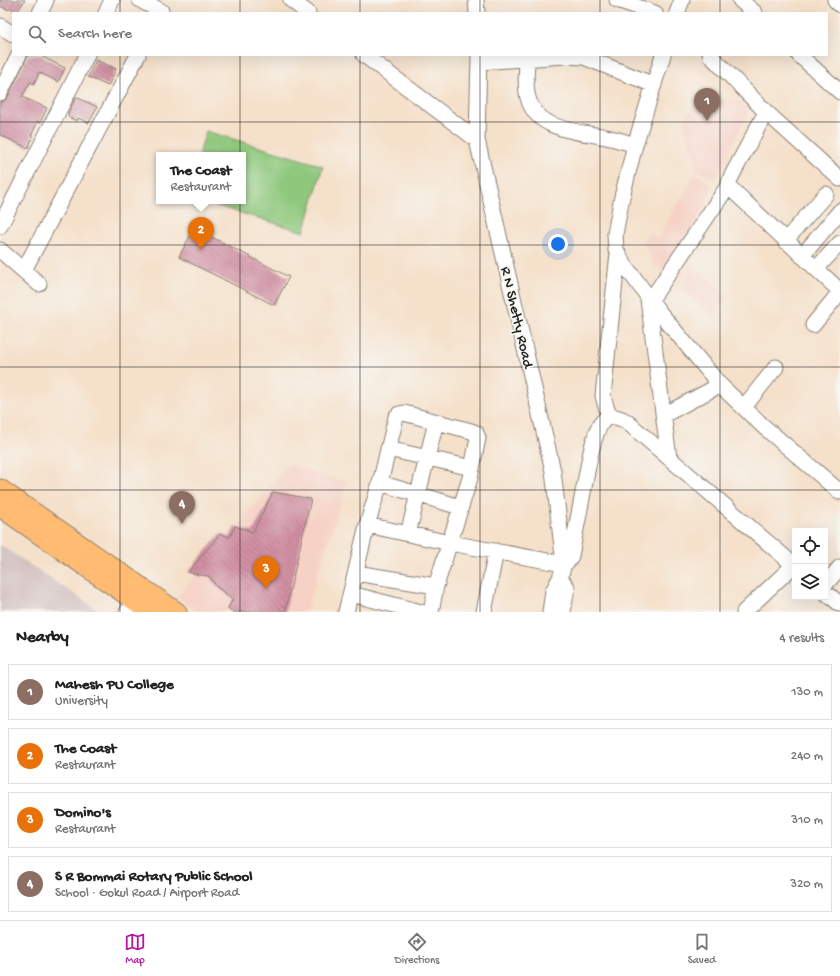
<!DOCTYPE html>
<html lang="en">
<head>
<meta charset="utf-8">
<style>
	:root { --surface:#fff; --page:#f6f6f6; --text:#222; --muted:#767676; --line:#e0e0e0; --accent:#b5179e }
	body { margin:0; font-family:"Gochi Hand",sans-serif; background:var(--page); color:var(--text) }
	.controls { position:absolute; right:12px; bottom:12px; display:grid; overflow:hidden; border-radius:0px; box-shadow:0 4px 16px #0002 }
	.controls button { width:36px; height:36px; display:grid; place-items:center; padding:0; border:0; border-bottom:1px solid var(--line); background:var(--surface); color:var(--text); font:20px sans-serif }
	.you { position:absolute; left:558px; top:244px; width:14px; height:14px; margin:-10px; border:3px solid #fff; border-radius:50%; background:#1a73e8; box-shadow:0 0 0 6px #1a73e833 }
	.badge { display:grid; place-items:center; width:26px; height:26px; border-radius:50%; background:var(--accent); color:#fff; font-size:13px; font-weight:700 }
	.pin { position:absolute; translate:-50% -33px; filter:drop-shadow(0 1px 2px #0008) }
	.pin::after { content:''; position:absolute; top:21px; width:14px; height:12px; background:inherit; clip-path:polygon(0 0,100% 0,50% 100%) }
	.popup { position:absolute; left:156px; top:152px; width:90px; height:52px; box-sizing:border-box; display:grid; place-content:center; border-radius:0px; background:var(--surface); filter:drop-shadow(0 1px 3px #0005); font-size:13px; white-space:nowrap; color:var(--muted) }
	.popup b { font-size:15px; color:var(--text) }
	.popup::after { content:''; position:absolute; left:50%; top:100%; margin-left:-8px; border:8px solid transparent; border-top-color:var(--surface) }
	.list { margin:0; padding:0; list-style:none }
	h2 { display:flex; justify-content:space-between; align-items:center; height:52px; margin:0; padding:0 16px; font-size:17px }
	h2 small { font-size:13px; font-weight:400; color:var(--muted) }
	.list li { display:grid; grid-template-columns:26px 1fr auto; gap:12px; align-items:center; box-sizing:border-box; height:56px; margin:0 8px 8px; padding:0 8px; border:1px solid var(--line); border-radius:0px }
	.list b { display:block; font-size:15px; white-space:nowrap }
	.list p { margin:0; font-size:13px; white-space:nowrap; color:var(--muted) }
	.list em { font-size:13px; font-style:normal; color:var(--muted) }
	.icon { flex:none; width:22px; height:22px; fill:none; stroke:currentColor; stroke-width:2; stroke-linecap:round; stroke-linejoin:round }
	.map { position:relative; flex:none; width:840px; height:612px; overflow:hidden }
	.search { position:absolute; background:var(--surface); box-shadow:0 4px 16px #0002; left:12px; right:12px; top:12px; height:44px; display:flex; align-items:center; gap:10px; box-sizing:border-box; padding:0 14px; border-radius:0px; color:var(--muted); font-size:15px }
	.sheet { height:308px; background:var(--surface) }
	nav { display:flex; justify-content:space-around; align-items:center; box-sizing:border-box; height:56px; border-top:1px solid var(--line); background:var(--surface); font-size:11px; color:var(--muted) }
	nav a { display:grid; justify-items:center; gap:2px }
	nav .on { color:var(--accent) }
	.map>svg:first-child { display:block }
	.built { fill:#f6d1c5 }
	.industrial { fill:#d1bfbf }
	.green { fill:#8ec87d; stroke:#55724c }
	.building { fill:url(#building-back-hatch) }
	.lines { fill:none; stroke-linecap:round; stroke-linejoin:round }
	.minor-casing { stroke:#887e72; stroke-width:17 }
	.major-casing { stroke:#887e72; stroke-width:21 }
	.minor { stroke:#fff; stroke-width:15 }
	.major { stroke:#ffbb71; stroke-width:19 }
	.grid { fill:none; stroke:#1c1c1c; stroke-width:1; stroke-opacity:0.55 }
	.labels { text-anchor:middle; stroke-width:3.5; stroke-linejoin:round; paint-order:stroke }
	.street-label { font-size:15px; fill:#1c1c1c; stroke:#f6f6f2 }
</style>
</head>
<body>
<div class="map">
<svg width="840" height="612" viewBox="0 0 840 612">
	<defs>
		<pattern id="building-back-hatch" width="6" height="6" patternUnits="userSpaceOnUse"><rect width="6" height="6" fill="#d28fa3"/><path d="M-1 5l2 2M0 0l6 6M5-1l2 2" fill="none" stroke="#aa7484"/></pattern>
	</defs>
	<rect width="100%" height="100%" fill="#f6f6f2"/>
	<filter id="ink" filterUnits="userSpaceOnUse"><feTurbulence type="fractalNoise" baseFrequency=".025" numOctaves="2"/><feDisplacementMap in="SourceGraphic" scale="8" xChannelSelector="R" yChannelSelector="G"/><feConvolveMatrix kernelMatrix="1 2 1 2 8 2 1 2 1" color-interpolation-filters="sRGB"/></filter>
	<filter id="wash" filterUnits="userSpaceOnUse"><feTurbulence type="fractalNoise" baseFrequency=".012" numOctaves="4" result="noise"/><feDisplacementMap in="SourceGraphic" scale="16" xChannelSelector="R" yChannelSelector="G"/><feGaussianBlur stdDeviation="0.9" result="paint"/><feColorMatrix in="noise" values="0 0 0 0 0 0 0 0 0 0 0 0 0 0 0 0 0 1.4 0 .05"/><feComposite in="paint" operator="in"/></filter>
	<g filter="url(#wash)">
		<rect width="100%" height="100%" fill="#f5e0c9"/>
		<!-- built -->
		<path class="built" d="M 736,99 L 749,112 L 715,179 L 698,171 L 691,145 L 683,126 L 690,110 L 715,101 Z
			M 695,173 L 713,187 L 670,273 L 655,267 L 642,240 L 652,231 L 658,239 Z
			M 694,266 L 728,296 L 712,317 L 680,288 Z
			M 289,464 L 347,482 L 306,612 L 197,612 L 177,598 Z"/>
		<!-- industrial -->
		<path class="industrial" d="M 0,545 L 101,612 L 0,612 Z"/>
		<!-- green -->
		<path class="green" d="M 206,131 L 323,166 L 304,232 L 201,201 L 243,201 L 243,155 L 199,155 Z"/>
		<g id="blocks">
			<!-- building -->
			<path class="building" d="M 0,0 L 25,0 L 17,12 L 11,8 L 9,10 L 0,6 Z
				M 28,55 L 44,55 L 43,57 L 65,68 L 58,82 L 39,72 L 34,84 L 30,82 L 22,97 L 47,108 L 40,123 L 38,121 L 31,136 L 33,137 L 28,148 L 0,135 L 0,102 L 3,102 L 8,97 Z
				M 96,60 L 116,69 L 108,86 L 88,77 Z
				M 76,97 L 97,107 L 89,123 L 78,118 L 77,121 L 68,117 L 69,114 L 68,113 Z
				M 194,228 L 289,277 L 274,305 L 179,257 Z
				M 273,492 L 311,499 L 285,612 L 233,612 L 228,608 L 233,599 L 217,587 L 209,576 L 199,575 L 188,572 L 220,534 L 230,537 L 235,526 L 253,532 Z"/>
		</g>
	</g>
	<g filter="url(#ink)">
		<use href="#blocks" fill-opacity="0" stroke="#887e72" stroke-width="1"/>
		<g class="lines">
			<!-- minor casing -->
			<g class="minor-casing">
				<path id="minor" d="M 140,0 L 161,11
					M 291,0 L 308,13
					M 476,0 L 477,13
					M 617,0 L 655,13
					M 740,0 L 755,13
					M 835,0 L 840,5
					M 40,13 L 46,0
					M 106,13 L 112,0
					M 677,13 L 682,0
					M 0,26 L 13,34
					M 364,55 L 477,140
					M 479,55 L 477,140 L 553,471 L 564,564 L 560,578 L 553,591 L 550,612
					M 663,55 L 635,145 L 622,197 L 615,234 L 616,250 L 623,263 L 660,313 L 720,385 L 763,426 L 840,492
					M 710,55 L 766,112 L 840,179
					M 799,55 L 840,92
					M 527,59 C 527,70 525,82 527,93 C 533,131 577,131 606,137 C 616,139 626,142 635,145
					M 480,62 L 564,56 L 584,57 L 654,85
					M 0,93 L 19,55
					M 766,112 L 731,177 L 728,186 L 840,291
					M 0,226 L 87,55
					M 785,241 L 826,194
					M 0,250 L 39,284
					M 802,256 L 840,211
					M 816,269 L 840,243
					M 24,270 L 138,55
					M 648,299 L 669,458
					M 650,301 L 728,186
					M 813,325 L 840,292
					M 744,407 L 776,367
					M 664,415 L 720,385
					M 609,417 L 603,396 L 618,253
					M 388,449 L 472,468
					M 380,483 L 460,507
					M 367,525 L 450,543 L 564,564 L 568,561 L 571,556 C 575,533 580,510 584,487 C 588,471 592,431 604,420 C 610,414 620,418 626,421 L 795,566
					M 408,534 L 436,422
					M 356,573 L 436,586
					M 560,578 L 567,587 L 563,612
					M 825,585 L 840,567
					M 825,592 L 840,604
					M 351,594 L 421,612
					M 127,612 L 142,592
					M 346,612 L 367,525 L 380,483 L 396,417 L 399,414 L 404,413 L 471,431 L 476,433 L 478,438 L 470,478 L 436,586 L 431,612
					M 484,612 L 496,551
					M 744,612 L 794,565"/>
			</g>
			<!-- major casing -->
			<g class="major-casing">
				<path id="major" d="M 0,489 L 177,612
					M 0,507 L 151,612"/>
			</g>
			<!-- minor -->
			<use href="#minor" class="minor"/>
			<!-- major -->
			<use href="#major" class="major"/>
		</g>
	</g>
	<!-- grid -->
	<path class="grid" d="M 120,0 L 120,13M 240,0 L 240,13M 360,0 L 360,13M 480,0 L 480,13M 600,0 L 600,13M 720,0 L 720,13M 120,55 L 120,612M 240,55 L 240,612M 360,55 L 360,612M 480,55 L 480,612M 600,55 L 600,612M 720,55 L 720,612M 0,122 L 840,122M 0,245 L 840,245M 0,367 L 840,367M 0,490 L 840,490"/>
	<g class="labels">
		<!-- street labels -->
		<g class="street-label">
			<text transform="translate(518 317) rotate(77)" y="5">R N Shetty Road</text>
		</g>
	</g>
</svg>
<div class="controls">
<button><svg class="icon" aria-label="locate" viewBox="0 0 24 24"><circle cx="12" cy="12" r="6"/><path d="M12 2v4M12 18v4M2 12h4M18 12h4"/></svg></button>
<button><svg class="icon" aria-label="layers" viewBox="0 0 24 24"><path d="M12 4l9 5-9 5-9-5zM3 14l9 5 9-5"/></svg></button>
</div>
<div class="you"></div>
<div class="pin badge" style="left:707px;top:121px;background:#8d6e63">1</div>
<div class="pin badge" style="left:201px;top:250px;background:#e8710a">2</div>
<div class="popup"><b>The Coast</b>Restaurant</div>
<div class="pin badge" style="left:266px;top:589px;background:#e8710a">3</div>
<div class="pin badge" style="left:182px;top:524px;background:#8d6e63">4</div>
<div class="search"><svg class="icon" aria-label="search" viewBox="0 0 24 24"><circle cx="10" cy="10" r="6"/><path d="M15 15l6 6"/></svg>Search here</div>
</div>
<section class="sheet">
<h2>Nearby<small>4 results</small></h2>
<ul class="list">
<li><span class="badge" style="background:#8d6e63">1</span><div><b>Mahesh PU College</b><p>University</p></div><em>130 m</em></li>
<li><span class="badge" style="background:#e8710a">2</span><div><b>The Coast</b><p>Restaurant</p></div><em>240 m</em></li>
<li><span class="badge" style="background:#e8710a">3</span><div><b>Domino's</b><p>Restaurant</p></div><em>310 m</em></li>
<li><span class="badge" style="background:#8d6e63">4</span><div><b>S R Bommai Rotary Public School</b><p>School · Gokul Road / Airport Road</p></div><em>320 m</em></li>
</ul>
</section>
<nav>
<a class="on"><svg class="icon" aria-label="map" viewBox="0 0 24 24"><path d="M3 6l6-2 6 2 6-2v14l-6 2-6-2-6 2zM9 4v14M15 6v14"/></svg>Map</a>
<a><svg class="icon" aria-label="directions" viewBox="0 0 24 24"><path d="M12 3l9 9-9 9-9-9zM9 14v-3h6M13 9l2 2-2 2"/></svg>Directions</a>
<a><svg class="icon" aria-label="saved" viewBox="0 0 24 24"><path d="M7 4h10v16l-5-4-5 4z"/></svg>Saved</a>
</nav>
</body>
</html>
